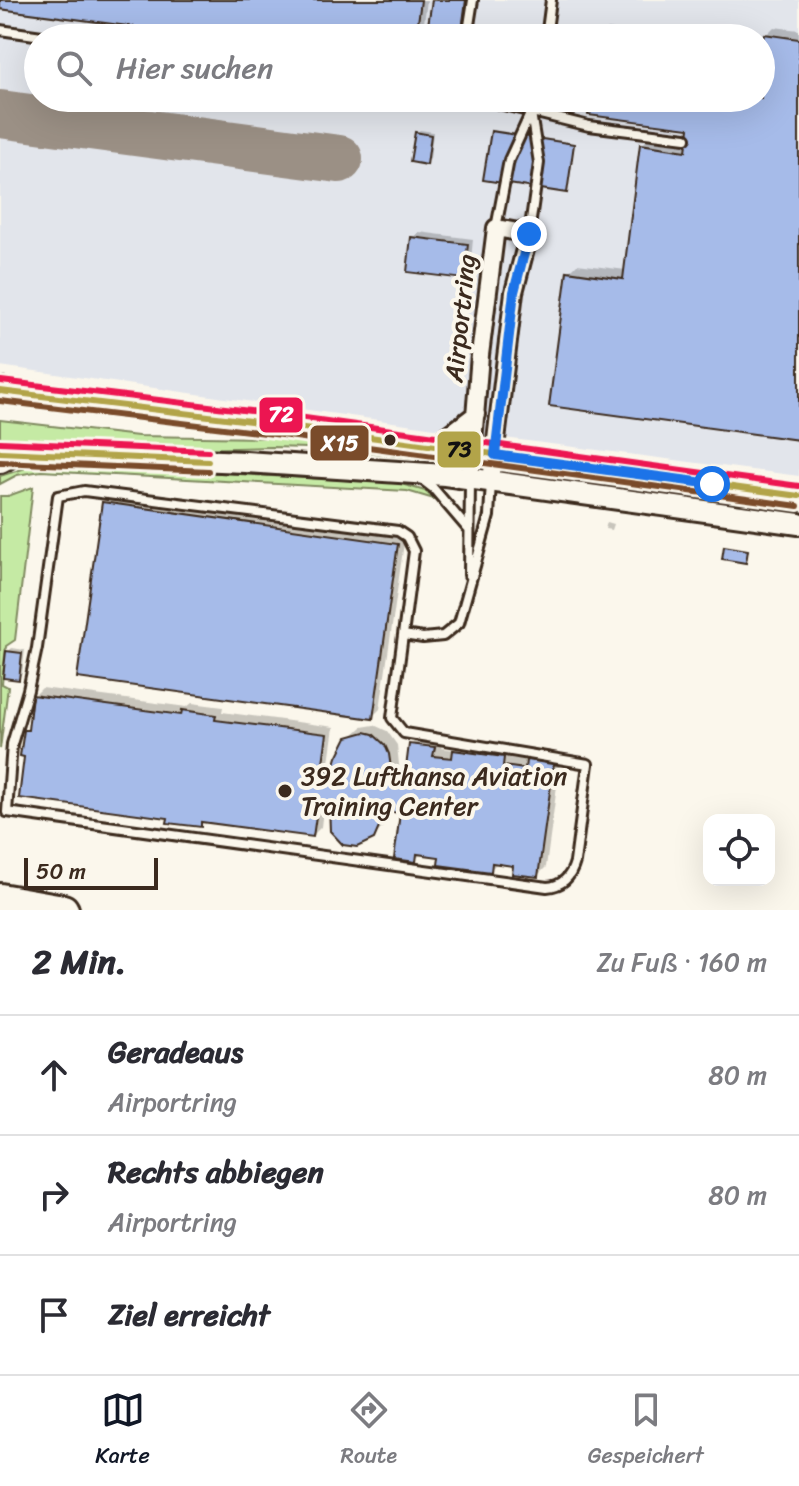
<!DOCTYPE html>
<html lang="de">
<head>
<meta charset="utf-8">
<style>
	:root { --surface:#fff; --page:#f7f7f7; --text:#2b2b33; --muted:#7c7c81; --line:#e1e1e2; --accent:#111827 }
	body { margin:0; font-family:Sriracha,sans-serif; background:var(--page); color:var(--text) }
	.controls { position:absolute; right:24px; bottom:24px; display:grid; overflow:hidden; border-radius:16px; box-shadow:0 8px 32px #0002 }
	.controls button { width:72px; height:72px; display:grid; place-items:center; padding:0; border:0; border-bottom:2px solid var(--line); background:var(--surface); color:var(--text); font:40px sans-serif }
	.scale { position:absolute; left:24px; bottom:20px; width:134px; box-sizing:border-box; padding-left:8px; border:4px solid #3b2a1e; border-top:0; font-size:22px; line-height:28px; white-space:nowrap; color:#3b2a1e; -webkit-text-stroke:6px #fbf7ec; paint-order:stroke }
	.stop { position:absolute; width:24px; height:24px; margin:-18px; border:6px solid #1a73e8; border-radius:50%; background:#fff }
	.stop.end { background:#1a73e8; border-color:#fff; box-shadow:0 2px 8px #0008 }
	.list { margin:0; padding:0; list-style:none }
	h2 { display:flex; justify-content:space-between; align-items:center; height:104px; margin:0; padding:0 32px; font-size:34px }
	h2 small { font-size:26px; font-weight:400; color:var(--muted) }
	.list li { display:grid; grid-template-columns:52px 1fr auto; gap:24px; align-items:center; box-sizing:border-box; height:120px; padding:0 32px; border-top:2px solid var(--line) }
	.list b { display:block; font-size:30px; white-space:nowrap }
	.list p { margin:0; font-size:26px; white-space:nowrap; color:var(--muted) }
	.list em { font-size:26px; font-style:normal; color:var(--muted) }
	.icon { flex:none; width:44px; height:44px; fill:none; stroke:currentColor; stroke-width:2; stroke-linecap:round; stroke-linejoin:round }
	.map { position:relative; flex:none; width:799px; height:910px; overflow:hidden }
	.search { position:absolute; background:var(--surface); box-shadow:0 8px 32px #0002; left:24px; right:24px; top:24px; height:88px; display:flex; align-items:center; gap:20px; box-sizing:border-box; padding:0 28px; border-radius:44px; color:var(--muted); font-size:30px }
	.sheet { height:464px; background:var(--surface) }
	nav { display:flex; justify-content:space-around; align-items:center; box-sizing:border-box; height:112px; border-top:2px solid var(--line); background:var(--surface); font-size:22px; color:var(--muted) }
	nav a { display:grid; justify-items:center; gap:4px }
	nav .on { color:var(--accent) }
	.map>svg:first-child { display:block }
	.built { fill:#e2e5eb; fill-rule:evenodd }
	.green { fill:#c5eaa4; stroke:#808a61; stroke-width:2 }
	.shadow { fill:#0003 }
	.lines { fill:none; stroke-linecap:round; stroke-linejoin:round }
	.taxiway { stroke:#9b9085; stroke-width:48 }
	.building { fill:#a6bbe9; stroke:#3b2a1e; stroke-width:2 }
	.service-casing { stroke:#3b2a1e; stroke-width:14 }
	.minor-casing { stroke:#3b2a1e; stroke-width:22 }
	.tertiary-casing { stroke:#3b2a1e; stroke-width:26 }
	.trunk-casing { stroke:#3b2a1e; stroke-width:32 }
	.motorway-casing { stroke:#3b2a1e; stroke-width:36 }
	.service { stroke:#fbf7ec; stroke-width:8 }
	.minor { stroke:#fbf7ec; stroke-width:16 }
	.tertiary { stroke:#fbf7ec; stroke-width:20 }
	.trunk { stroke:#fbf7ec; stroke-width:26 }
	.motorway { stroke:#fbf7ec; stroke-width:30 }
	.bus-1-casing { stroke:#fbf7ec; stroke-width:12 }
	.bus-2-casing { stroke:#fbf7ec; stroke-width:12 }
	.bus-3-casing { stroke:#fbf7ec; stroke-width:12 }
	.bus-1 { stroke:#b2a449; stroke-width:6 }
	.bus-2 { stroke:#7a4b2a; stroke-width:6 }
	.bus-3 { stroke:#ec1551; stroke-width:6 }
	.route { stroke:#1a73e8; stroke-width:10 }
	.bus-dot { fill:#3b2a1e; stroke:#fbf7ec; stroke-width:3 }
	.labels { text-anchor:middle; stroke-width:8; stroke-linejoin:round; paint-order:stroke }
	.street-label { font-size:26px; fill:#3b2a1e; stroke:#fbf7ec }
	.poi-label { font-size:26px; fill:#3b2a1e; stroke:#fbf7ec; text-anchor:start }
	.line-badge { stroke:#fbf7ec; stroke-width:3 }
	.badge-label { font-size:22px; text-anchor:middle; font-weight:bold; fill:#fff }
	.pale-badge-label { font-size:22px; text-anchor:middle; font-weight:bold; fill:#111 }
</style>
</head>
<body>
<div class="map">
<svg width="799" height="910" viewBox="0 0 799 910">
	<rect width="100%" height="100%" fill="#fbf7ec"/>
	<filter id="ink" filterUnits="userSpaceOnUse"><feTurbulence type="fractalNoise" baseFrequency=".0125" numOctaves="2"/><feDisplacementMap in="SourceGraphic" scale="16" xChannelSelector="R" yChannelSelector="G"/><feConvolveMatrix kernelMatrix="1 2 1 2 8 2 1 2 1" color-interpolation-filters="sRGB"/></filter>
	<g filter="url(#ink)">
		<!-- built -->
		<path class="built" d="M 0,0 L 799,0 L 799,476 L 512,439 L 0,366 ZM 38,38 L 761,38 L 761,98 L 38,98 Z"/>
		<!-- green -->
		<path class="green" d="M 0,420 L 138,436 L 272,438 L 444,458 L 443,462 L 343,449 L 272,447 L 194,449 L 0,441 Z
			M 42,463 L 398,483 L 425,491 L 434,499 L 407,491 L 41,471 L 17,475 L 0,484 L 0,476 Z
			M 512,467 L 799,505 L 799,516 L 512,475 Z
			M 33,487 L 15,640 L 6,646 L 2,684 L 8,687 L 0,749 L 0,496 L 8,496 Z"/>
		<!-- shadow -->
		<path class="shadow" d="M 0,0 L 427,0 L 422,38 L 233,38 L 0,7 Z
			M 434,0 L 472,0 L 469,19 L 461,28 Z
			M 774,27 L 799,30 L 799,438 L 569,272 L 577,264 L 626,270 L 642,145 L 650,137 L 690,142 L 692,127 L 592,98 L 761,98 L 761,42 L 765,42 L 766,35 Z
			M 608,29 L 662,38 L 600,38 Z
			M 420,130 L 433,132 L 430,159 L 426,163 L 416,133 Z
			M 494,130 L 575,143 L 567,189 L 493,132 Z
			M 419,232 L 473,239 L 470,271 L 464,277 L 413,238 Z
			M 112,495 L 405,536 L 380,709 L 372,717 L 104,503 Z
			M 607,522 L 614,524 L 612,530 L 605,529 Z
			M 12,648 L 25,650 L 22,674 L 18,678 L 8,652 Z
			M 42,688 L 187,707 L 192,703 L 223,707 L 222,712 L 334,727 L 329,762 L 338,763 L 353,735 L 362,727 L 374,725 L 387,731 L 397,745 L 400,774 L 407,775 L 411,745 L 419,736 L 442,740 L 441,748 L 456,750 L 463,743 L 511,750 L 510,758 L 529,760 L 536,753 L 561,756 L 546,867 L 538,875 L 516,864 L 498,862 L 490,870 L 441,855 L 423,852 L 415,860 L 402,811 L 390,810 L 382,828 L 373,837 L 331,802 L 324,801 L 321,827 L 313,835 L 204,821 L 200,825 L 170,816 L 27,755 L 26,730 L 30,726 L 34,696 Z"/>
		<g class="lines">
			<!-- taxiway -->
			<path class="taxiway" d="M 0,114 L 339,159"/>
		</g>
		<!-- building -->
		<path class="building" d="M 0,0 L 421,0 L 416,38 L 218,38 L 0,9 Z
			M 432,0 L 466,0 L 462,30 L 428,25 Z
			M 764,34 L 799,39 L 799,440 L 549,406 L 567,271 L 623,279 L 640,144 L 686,151 L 689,128 L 588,115 L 590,98 L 761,98 L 761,50 Z
			M 491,131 L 574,144 L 567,193 L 483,180 Z
			M 415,132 L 431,135 L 427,165 L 410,162 Z
			M 411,237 L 468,244 L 464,279 L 407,272 Z
			M 102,502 L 398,544 L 373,719 L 77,678 Z
			M 724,546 L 748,550 L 746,563 L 722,559 Z
			M 6,651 L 22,653 L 19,680 L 3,678 Z
			M 32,695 L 181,715 L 182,710 L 216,715 L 215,720 L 327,734 L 322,770 L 333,771 L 337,757 L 347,737 L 365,732 L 373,734 L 385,745 L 389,754 L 393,782 L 404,783 L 409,744 L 435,747 L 433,756 L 452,758 L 453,750 L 504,757 L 503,766 L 525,769 L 526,760 L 554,763 L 538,877 L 512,874 L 513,866 L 492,863 L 491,872 L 438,865 L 439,857 L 417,854 L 416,862 L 394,859 L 400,813 L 386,811 L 374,839 L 357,847 L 343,845 L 330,831 L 329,804 L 318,802 L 313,837 L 201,822 L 201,827 L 167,823 L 168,818 L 19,798 L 24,757 L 20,756 L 24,730 L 28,730 Z"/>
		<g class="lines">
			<!-- service casing -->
			<g class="service-casing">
				<path id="service" d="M 0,30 L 56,38
					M 416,37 L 422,38
					M 467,38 L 473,0
					M 546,38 L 551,0
					M 475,98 L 589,126 L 686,138
					M 496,228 L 509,160 L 531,112 L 534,98
					M 529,234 L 539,163 L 531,113
					M 420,478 L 433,488 L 468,529
					M 469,575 L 470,481
					M 403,635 L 392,718 L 404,733 L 588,764 L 575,862 C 571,877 562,886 547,887 L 7,812 L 12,744 L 28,690 L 37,648 L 58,496 L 84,491 L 398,531 L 407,537 L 414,551 L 403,635 L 423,638 L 443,636 L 459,623 L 489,516 L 491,482"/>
			</g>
			<!-- minor casing -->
			<g class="minor-casing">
				<path id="minor" d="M 433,447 L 476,414
					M 470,479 L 480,355 L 496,228 L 529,234 L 514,292 L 491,481"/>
			</g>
			<!-- tertiary casing -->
			<g class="tertiary-casing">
				<path id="tertiary" d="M 0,391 L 275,424 L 799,496
					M 0,452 L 245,462 L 445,475 L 799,524"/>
			</g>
			<!-- trunk casing -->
			<g class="trunk-casing">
				<path id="trunk" d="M 0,391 L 1,391
					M 0,459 L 11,453"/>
			</g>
			<!-- motorway casing -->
			<g class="motorway-casing">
				<path id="motorway" d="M 0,899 L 63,910"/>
			</g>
			<!-- service -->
			<use href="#service" class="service"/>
			<!-- minor -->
			<use href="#minor" class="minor"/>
			<!-- tertiary -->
			<use href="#tertiary" class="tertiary"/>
			<!-- trunk -->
			<use href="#trunk" class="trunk"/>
			<!-- motorway -->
			<use href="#motorway" class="motorway"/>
			<!-- bus-1 casing -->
			<g class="bus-1-casing">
				<path id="bus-1" d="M 0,391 L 275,424 L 799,496
					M 0,452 L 208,461"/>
			</g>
			<!-- bus-2 casing -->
			<g class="bus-2-casing">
				<path id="bus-2" d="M 0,401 L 274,434 L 798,506
					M 0,462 L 208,471"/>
			</g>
			<!-- bus-3 casing -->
			<g class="bus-3-casing">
				<path id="bus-3" d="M 1,381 L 276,414 L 799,486
					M 0,442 L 208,451"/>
			</g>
			<!-- bus-1 -->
			<use href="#bus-1" class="bus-1"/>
			<!-- bus-2 -->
			<use href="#bus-2" class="bus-2"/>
			<!-- bus-3 -->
			<use href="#bus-3" class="bus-3"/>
		</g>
	</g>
	<g class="lines" filter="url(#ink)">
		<!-- route -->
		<path class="route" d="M 529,234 L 514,292 L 495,455 L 712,484"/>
	</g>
	<!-- markers -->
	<g class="bus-dot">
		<circle cx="390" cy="440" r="7"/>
		<circle cx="285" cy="791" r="8"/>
	</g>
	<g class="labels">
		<!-- street labels -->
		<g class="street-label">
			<text transform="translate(460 318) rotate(-84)" y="9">Airportring</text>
		</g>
		<!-- poi labels -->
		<g class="poi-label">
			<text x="301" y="785">392 Lufthansa Aviation<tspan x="301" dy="30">Training Center</tspan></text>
		</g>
	</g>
	<g class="line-badge">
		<rect x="258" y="396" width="46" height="38" rx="8" fill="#ec1551"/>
		<rect x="309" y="424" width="61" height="38" rx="8" fill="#7a4b2a"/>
		<rect x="436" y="430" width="46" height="39" rx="8" fill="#b2a449"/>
	</g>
	<g class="badge-label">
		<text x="281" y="422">72</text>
		<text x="340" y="451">X15</text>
	</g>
	<g class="pale-badge-label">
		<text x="459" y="457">73</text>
	</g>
</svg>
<div class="controls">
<button><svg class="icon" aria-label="locate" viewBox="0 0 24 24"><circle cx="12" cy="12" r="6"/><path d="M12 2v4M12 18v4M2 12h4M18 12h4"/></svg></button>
</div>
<div class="scale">50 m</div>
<div class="stop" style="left:712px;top:484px"></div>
<div class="stop end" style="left:529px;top:234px"></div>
<div class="search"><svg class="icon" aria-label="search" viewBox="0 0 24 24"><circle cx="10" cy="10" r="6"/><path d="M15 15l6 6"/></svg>Hier suchen</div>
</div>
<section class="sheet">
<h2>2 Min.<small>Zu Fuß · 160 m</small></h2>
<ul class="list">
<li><svg class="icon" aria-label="ahead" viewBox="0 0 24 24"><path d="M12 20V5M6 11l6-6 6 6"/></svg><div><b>Geradeaus</b><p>Airportring</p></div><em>80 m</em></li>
<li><svg class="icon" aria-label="right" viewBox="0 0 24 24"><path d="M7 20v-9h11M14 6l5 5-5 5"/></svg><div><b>Rechts abbiegen</b><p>Airportring</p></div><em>80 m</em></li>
<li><svg class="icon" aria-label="arrive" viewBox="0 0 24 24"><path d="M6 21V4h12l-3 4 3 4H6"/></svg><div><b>Ziel erreicht</b></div></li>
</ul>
</section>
<nav>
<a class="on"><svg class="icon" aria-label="map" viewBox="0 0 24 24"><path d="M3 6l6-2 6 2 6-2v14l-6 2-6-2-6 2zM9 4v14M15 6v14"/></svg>Karte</a>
<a><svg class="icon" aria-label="directions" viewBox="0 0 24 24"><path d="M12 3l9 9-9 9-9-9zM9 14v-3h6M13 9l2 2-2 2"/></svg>Route</a>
<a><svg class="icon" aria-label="saved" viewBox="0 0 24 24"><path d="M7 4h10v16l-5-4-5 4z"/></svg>Gespeichert</a>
</nav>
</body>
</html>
